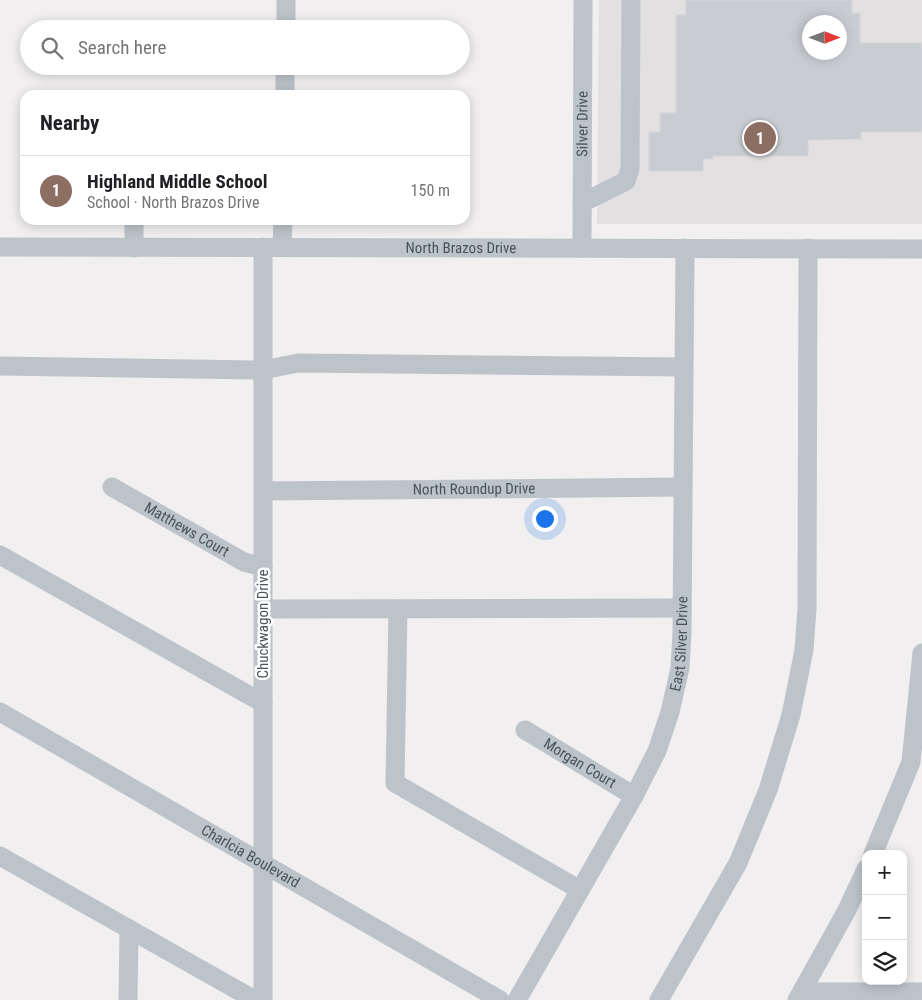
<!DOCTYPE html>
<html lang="en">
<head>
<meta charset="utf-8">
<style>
	:root { --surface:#fff; --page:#f6f6f6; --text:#202124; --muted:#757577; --line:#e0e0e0; --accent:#d93025 }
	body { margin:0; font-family:"Roboto Condensed",sans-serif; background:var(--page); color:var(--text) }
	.controls { position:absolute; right:15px; bottom:15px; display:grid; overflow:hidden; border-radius:10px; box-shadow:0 2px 12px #0003 }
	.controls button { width:45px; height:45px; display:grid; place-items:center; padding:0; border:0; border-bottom:1px solid var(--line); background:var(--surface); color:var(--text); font:25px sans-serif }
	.compass { position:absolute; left:802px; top:15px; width:45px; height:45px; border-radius:50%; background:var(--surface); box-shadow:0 2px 12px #0003; rotate:90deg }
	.you { position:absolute; left:544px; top:518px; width:18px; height:18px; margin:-12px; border:4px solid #fff; border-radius:50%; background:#1a73e8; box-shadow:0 0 0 8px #1a73e833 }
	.badge { display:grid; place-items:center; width:32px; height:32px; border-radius:50%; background:var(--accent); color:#fff; font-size:16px; font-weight:700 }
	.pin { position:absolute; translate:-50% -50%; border:2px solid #fff; box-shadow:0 1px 5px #0006 }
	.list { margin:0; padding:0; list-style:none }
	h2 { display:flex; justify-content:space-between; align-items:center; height:65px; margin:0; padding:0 20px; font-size:21px }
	h2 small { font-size:16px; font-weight:400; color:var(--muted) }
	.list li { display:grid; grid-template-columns:32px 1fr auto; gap:15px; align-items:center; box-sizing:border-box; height:70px; padding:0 20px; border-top:1px solid var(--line) }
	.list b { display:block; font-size:19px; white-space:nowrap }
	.list p { margin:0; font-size:16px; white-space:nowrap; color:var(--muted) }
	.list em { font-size:16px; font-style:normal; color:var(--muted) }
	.icon { flex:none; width:28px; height:28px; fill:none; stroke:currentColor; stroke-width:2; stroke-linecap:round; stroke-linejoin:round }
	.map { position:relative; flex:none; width:922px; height:1000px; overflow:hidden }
	.search { position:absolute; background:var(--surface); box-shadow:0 2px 12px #0003; left:20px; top:20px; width:450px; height:55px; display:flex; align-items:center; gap:12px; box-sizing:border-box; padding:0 18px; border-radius:28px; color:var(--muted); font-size:19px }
	.panel { position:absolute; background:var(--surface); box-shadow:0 2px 12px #0003; left:20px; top:90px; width:450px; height:135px; border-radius:15px }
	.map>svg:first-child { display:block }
	.education { fill:#e2e0e0; fill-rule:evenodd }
	.building { fill:#c9ccd1; stroke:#d3d5d9; fill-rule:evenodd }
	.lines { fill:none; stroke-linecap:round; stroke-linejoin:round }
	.minor { stroke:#bcc4ca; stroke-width:19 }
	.labels { text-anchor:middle; stroke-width:5; stroke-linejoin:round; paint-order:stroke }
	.street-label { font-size:15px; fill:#49535a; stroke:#fff }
</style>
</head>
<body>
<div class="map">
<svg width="922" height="1000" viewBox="0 0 922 1000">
	<rect width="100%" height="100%" fill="#f1efef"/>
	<!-- education -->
	<path class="education" d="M 599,0 L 922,0 L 922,224 L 597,224 ZM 810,22 L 840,22 L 840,52 L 810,52 Z"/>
	<!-- building -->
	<path class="building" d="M 686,0 L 852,0 L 852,13 L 860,13 L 860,43 L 922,43 L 922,132 L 861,132 L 861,139 L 808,140 L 808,156 L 713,156 L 713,159 L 703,159 L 703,171 L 649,171 L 649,132 L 660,132 L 660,113 L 676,113 L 676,15 L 686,15 ZM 810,22 L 840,22 L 840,52 L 810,52 Z"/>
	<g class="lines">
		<!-- minor -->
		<g class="minor">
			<path d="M 286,29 L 286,0"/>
			<path d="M 285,95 L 285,66"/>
			<path d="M 582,203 L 626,181 L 630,169 L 631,0"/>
			<path d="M 134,220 L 134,248"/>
			<path d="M 282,246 L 283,220"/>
			<path id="s1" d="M 0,247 L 922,249"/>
			<path id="s2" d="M 582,248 L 583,0"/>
			<path d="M 0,366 L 263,370 L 298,363 L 684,367"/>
			<path id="s3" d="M 112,487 L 244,562 L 263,567"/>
			<path id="s4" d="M 264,491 L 683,487"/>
			<path d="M 0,555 L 263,703"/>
			<path d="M 263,609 L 682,608"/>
			<path d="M 398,609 L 395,783 L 580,890"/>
			<path id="s5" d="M 0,712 L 500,1000"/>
			<path id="s6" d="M 525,730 L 634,796"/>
			<path d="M 873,854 L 911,762 L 922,653"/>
			<path d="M 0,856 L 255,1000"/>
			<path d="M 802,992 L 922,992"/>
			<path d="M 128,1000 L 129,929"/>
			<path d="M 263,1000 L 263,247"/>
			<path id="s7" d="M 517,1000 L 634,796 L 657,751 L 670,712 L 680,668 L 682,632 L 685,248"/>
			<path d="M 659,1000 L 738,863 L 768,790 L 791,715 L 804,650 L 807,608 L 808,248"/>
			<path d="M 797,1000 L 847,910 L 866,869"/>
		</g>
	</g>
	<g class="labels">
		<!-- street labels -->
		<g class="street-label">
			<text dy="5" stroke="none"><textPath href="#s2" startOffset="124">Silver Drive</textPath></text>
			<text dy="5" stroke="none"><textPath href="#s1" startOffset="461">North Brazos Drive</textPath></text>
			<text dy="5" stroke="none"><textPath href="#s4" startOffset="210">North Roundup Drive</textPath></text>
			<text dy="5" stroke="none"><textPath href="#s3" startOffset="86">Matthews Court</textPath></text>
			<text transform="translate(263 624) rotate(-90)" y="5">Chuckwagon Drive</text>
			<text dy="5" stroke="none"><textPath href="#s7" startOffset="396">East Silver Drive</textPath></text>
			<text dy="5" stroke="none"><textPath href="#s6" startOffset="64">Morgan Court</textPath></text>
			<text dy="5" stroke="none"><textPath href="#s5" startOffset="289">Charlcia Boulevard</textPath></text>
		</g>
	</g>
</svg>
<div class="controls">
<button>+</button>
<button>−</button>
<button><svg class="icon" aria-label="layers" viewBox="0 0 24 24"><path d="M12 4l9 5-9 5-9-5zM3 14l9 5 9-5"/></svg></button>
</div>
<svg class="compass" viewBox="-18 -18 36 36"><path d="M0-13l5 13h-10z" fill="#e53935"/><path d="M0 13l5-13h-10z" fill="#757577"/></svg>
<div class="you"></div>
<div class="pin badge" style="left:760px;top:138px;background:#8d6e63">1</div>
<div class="search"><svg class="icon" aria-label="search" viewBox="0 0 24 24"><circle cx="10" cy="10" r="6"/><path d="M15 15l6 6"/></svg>Search here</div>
<section class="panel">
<h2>Nearby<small></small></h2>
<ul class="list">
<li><span class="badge" style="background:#8d6e63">1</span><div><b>Highland Middle School</b><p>School · North Brazos Drive</p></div><em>150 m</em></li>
</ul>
</section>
</div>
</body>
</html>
